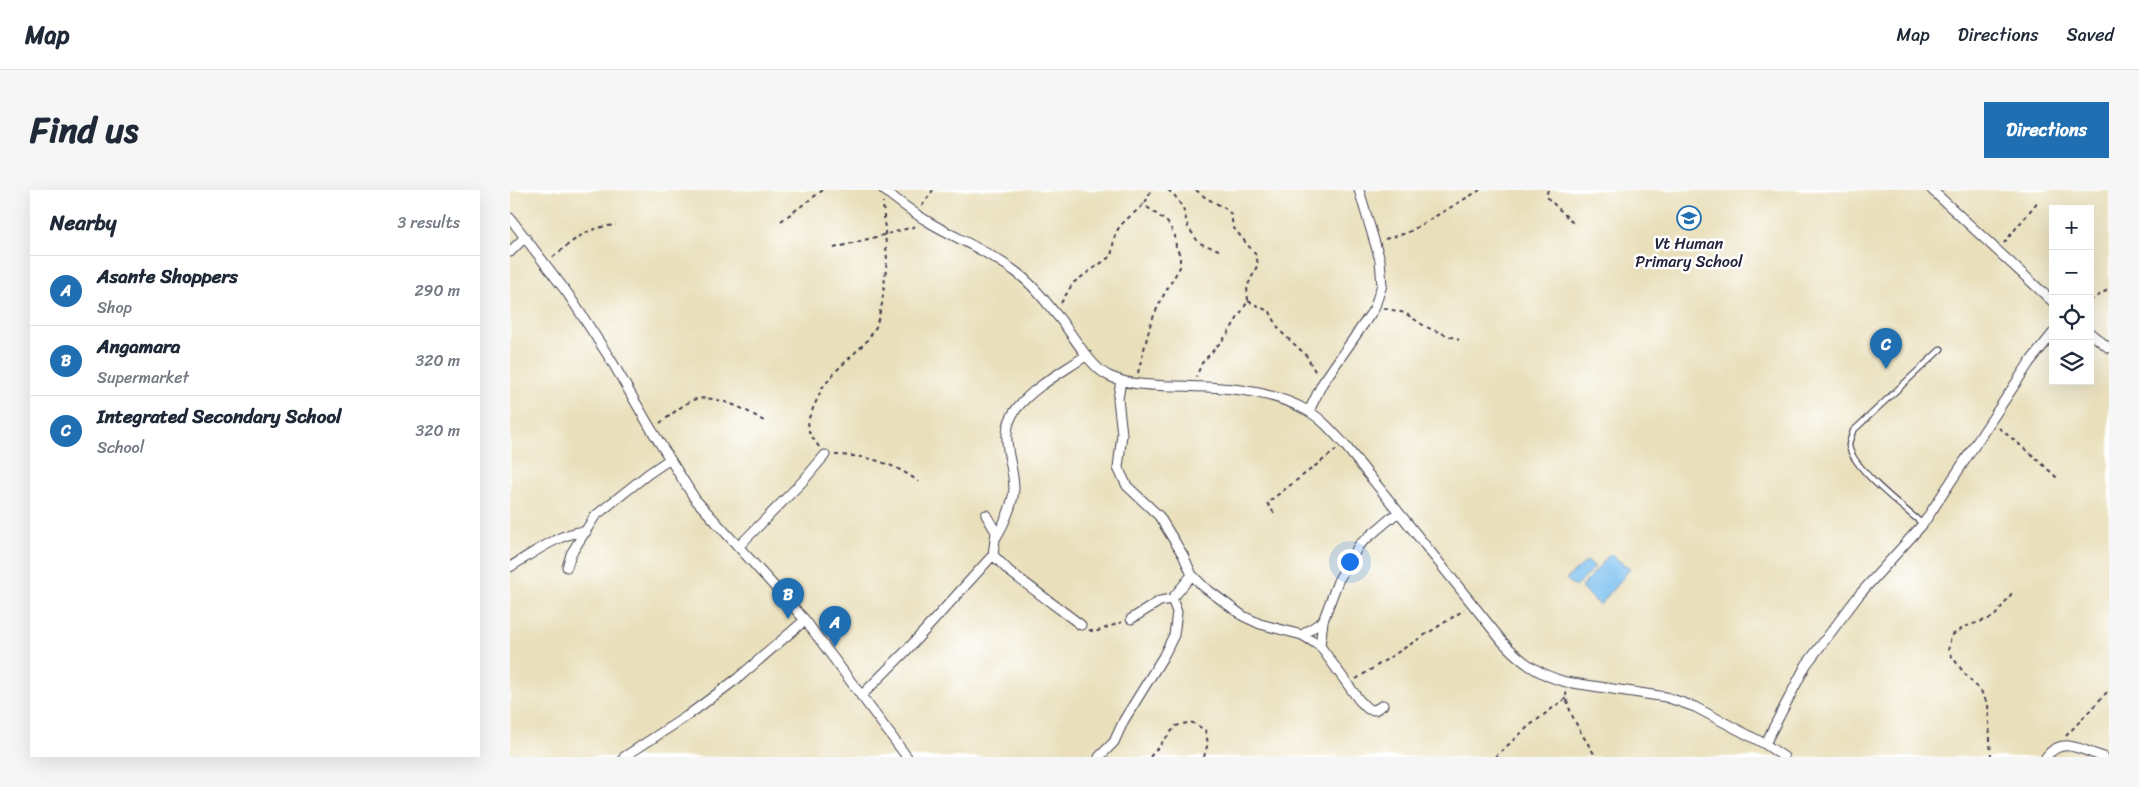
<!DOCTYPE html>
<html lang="en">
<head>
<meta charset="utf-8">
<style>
	:root { --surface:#fff; --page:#f6f6f7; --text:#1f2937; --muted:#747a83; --line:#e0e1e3; --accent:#1f6fb2 }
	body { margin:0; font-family:Sriracha,sans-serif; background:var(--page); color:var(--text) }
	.controls { position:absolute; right:15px; top:15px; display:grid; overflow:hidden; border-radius:0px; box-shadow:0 5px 20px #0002 }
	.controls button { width:45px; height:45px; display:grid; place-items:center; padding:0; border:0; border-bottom:1px solid var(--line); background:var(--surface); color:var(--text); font:25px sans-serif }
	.you { position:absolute; left:839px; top:371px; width:18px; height:18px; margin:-12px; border:4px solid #fff; border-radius:50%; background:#1a73e8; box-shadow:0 0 0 8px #1a73e833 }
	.badge { display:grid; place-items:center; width:32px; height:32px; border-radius:50%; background:var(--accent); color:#fff; font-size:16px; font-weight:700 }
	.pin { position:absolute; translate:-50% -41px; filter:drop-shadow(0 1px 2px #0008) }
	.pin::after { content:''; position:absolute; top:26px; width:18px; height:15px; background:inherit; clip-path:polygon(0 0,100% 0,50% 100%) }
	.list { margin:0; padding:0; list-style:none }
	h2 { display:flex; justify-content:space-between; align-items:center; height:65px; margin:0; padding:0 20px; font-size:21px }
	h2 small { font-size:16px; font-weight:400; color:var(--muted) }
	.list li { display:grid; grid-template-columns:32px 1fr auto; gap:15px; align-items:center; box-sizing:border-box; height:70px; padding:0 20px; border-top:1px solid var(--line) }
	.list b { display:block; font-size:19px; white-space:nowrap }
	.list p { margin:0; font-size:16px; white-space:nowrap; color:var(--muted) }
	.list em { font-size:16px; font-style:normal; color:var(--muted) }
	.icon { flex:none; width:28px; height:28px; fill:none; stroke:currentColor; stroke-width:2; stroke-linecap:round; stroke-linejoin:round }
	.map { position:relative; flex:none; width:1599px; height:567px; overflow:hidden; border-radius:0px }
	header { display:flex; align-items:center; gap:30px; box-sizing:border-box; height:70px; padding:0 25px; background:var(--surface); border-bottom:1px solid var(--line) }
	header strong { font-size:24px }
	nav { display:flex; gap:28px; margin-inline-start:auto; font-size:18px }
	.intro { display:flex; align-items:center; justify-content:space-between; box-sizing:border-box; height:120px; padding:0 30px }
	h1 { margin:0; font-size:35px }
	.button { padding:12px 22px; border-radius:0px; background:var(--accent); color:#fff; font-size:18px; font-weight:700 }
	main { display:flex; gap:30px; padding:0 30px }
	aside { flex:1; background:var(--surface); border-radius:0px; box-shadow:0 5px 20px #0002 }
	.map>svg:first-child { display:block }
	.water { fill:#77beef; stroke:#4c7095 }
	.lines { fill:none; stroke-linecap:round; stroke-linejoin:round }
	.lane-casing { stroke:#403e4e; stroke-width:7 }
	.street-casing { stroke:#403e4e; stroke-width:11 }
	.path { stroke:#403e4e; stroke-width:2; stroke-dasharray:4 4; stroke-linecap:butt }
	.lane { stroke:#fff; stroke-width:4.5 }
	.street { stroke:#fff; stroke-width:9 }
	.labels { text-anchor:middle; stroke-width:5; stroke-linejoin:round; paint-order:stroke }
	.poi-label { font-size:16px; fill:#22223b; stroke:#fff }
</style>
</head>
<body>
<header>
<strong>Map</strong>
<nav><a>Map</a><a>Directions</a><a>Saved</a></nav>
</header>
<div class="intro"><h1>Find us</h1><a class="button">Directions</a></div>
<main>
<aside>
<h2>Nearby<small>3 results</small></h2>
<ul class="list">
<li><span class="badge">A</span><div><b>Asante Shoppers</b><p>Shop</p></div><em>290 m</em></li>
<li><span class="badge">B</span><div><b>Angamara</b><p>Supermarket</p></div><em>320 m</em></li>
<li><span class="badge">C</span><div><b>Integrated Secondary School</b><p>School</p></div><em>320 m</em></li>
</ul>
</aside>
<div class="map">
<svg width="1599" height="567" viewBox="0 0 1599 567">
	<rect width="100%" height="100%" fill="#fff"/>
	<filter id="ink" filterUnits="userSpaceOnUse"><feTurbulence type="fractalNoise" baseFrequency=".02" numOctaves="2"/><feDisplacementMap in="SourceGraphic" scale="10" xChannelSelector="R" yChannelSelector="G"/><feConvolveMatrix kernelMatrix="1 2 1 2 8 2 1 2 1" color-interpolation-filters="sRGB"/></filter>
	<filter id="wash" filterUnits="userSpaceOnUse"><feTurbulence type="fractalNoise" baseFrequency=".0096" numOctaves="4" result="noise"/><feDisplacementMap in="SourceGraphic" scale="20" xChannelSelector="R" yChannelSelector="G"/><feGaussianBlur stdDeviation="1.12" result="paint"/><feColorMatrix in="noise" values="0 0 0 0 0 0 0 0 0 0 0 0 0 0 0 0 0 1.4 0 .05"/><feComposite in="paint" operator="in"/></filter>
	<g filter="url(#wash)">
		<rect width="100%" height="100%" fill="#e9dfba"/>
		<!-- water -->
		<path class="water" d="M 1100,364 L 1120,379 L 1090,415 L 1071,398 Z
			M 1077,371 L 1085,377 L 1065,397 L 1056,389 Z"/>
	</g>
	<g filter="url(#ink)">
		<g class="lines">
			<!-- lane casing -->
			<g class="lane-casing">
				<path id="lane" d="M 1413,334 C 1395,319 1343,279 1339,256 C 1339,251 1342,245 1343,241 L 1431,159"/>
			</g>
			<!-- street casing -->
			<g class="street-casing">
				<path id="street" d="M 374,0 C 388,11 402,22 417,31 C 447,49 478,61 506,82 C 521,93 533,108 545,123 C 561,140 578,176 599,186 C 621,196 641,195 665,196 C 710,197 757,198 798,221 C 812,229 823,242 834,254 L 992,451 C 1010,471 1029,485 1056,492 L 1156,507 L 1185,517 L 1255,554 L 1274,567
					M 1422,0 L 1543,112
					M 0,28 L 58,104 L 101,170 L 141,239 L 185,309 L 295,430 L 397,567
					M 0,62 L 15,47
					M 1580,143 L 1599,158
					M 611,191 L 608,209 L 612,244 L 608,278 L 617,296 L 649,326 L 673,365 L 682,385 L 694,397 L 733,426 L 750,434 L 792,445 L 813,431 L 828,391 L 849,355 L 888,322
					M 799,221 L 812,194 L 864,119 L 872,95 L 870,70 L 849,0
					M 487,346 C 494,334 503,314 504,299 C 504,271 486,244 507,218 C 525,196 554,181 577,165
					M 229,356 L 293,291 L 315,265
					M 483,365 L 499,381 L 571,435
					M 0,377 C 18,366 56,339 76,342
					M 57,377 L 61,364 L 85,326 L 138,284 L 160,269
					M 621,429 L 650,411 L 662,409 L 682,385
					M 792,445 L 810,456 L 849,510 L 858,519 L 865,520 L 873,515
					M 810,456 L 813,431
					M 351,506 L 396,461 L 483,365 L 486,342 L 476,325
					M 1255,554 L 1296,475 L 1349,405 L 1413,334 L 1519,173 L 1543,143
					M 114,567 L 177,526 L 228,488 L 295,430
					M 589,567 L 604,552 L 614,530 L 653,467 L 664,445 L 667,422 L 662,409
					M 1536,567 C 1553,545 1572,561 1594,567"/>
			</g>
			<!-- path -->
			<path class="path" d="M 658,0 L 665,6 L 673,18 L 678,37 L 689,53 L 709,60
				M 686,0 L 696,8 L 715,18 L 721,24 L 723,37 L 746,65 L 748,74 L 737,97 L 738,111 L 717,145 L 692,173 L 686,187
				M 1038,0 L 1036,6 L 1063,33
				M 412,16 L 423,0
				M 271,31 L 313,0
				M 875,49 L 897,43 L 970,0
				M 1494,53 L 1529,10
				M 324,58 L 407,36
				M 43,67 C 65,49 77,37 106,35
				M 738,111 L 760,122 L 770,141 L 796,165 L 806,183
				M 1580,111 L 1599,99
				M 551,113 L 563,93 L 601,66 C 603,59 603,50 606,43 C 613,26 638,19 640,0
				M 874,118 L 895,123 L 916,137 L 949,150
				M 628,183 L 641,132 L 652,108 L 670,77 L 670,65 L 666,57 L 665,46 L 658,33 L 633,14
				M 150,233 C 159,227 176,211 186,209 C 208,205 238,220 255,232
				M 1489,238 L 1526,268 L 1547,288
				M 309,257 L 299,242 L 298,230 L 312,198 L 328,179 L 357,151 L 366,137 L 372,114 L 377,70 L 373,12
				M 325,265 C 356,265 384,273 409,292
				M 764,323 L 757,313 L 826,260
				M 579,440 L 585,442 L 612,432
				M 846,489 L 954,420
				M 1056,502 C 1056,522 1076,550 1086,567
				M 1556,546 L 1599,500
				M 640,567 L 666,536 L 681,532 L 695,540 L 698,553 L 694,567
				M 985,567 L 1019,536 L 1056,508
				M 1481,567 L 1478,515 L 1471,501 L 1454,483 L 1438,461 L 1441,446 L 1454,437 L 1484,427 L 1502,403"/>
			<!-- lane -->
			<use href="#lane" class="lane"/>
			<!-- street -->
			<use href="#street" class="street"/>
		</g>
	</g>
	<!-- icons -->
	<defs>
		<g id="school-ring" transform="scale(1.25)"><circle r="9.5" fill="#fff" stroke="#1f6fb2" stroke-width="1.5"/><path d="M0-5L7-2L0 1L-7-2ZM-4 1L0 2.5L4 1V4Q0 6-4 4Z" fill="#1f6fb2"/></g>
	</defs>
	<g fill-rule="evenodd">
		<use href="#school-ring" x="1179" y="28"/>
	</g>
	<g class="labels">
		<!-- poi labels -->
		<g class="poi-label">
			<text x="1179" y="59">Vt Human<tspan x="1179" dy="18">Primary School</tspan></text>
		</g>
	</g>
</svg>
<div class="controls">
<button>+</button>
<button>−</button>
<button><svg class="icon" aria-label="locate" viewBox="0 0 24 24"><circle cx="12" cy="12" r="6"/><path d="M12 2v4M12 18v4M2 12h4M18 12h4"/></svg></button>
<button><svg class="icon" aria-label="layers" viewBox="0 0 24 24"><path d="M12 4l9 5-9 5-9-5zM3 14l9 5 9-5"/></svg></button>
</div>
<div class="you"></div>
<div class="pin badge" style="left:325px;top:457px">A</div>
<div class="pin badge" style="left:278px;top:429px">B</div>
<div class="pin badge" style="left:1376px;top:179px">C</div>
</div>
</main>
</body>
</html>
